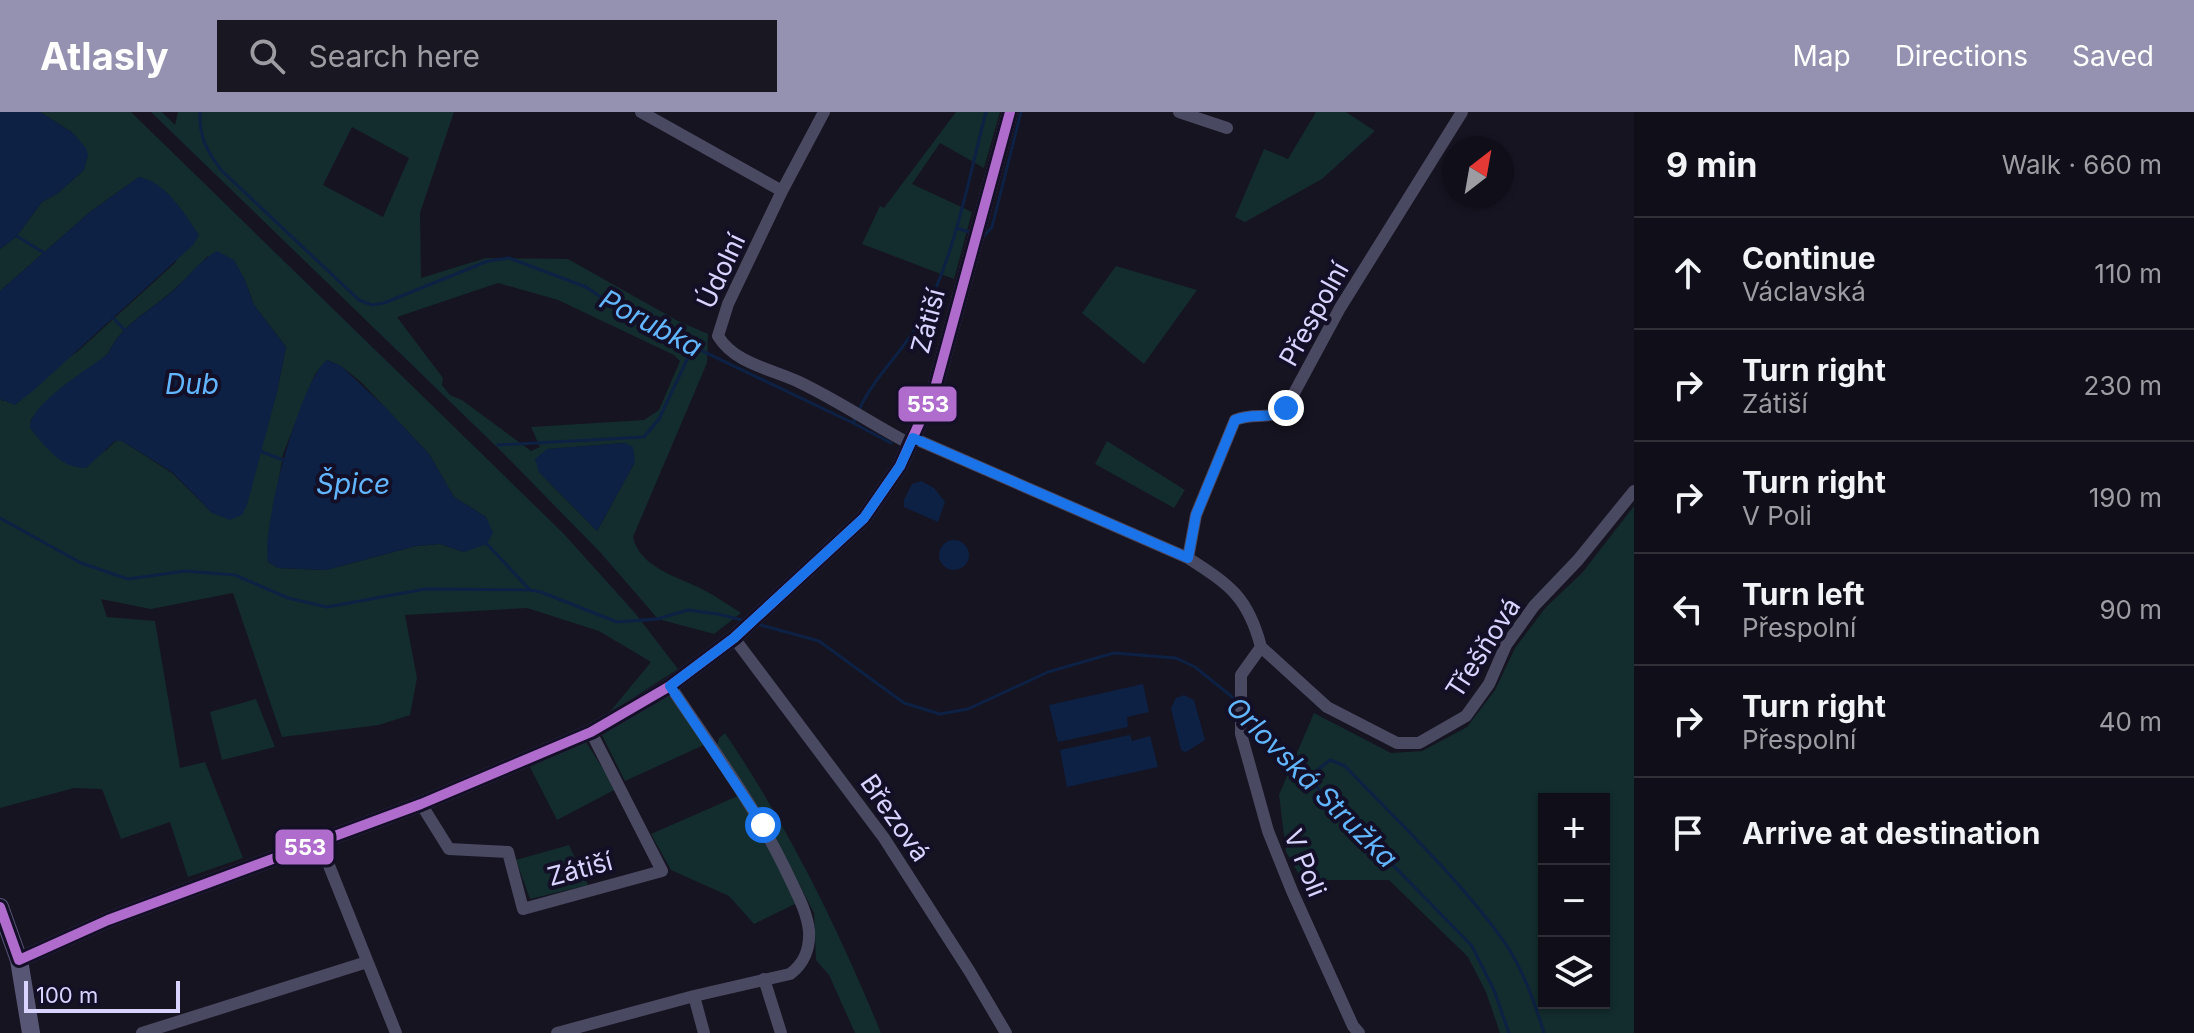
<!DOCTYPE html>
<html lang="en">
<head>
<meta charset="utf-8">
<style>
	:root { --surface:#100f19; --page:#191822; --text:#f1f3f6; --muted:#9c9ca2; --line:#302f38; --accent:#9591b1 }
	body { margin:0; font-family:Inter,sans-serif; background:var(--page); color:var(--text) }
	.controls { position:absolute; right:24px; bottom:24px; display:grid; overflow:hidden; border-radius:0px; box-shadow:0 2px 6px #0004 }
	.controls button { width:72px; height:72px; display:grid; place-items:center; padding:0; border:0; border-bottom:2px solid var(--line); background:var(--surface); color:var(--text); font:40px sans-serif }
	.compass { position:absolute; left:1442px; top:24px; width:72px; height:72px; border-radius:50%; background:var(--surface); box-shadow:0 2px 6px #0004; rotate:31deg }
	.scale { position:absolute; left:24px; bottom:20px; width:156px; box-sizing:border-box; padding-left:8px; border:4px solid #d9d4ff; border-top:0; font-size:22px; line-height:28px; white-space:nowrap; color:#d9d4ff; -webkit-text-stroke:6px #130f26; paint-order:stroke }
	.stop { position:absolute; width:24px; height:24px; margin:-18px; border:6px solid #1a73e8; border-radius:50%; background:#fff }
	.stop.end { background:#1a73e8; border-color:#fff; box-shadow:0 2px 8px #0008 }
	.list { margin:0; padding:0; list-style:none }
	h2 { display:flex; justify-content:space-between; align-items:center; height:104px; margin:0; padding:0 32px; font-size:34px }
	h2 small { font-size:26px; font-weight:400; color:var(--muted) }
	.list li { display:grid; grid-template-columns:52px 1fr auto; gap:24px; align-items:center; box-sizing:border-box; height:112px; padding:0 32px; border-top:2px solid var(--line) }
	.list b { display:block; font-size:30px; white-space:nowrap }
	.list p { margin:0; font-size:26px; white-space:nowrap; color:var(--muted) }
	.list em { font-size:26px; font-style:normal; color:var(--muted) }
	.icon { flex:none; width:44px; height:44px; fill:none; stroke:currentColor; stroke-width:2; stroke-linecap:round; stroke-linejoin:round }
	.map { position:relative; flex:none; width:1634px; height:921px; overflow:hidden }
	header { display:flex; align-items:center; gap:48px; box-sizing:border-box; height:112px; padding:0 40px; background:var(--accent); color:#fff }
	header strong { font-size:38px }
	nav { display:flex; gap:44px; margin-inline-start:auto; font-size:28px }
	.search { width:560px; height:72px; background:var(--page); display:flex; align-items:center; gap:20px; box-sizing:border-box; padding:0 28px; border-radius:0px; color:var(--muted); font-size:30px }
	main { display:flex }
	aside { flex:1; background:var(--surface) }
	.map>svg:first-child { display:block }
	.green { fill:#132c2d; fill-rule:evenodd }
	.water { fill:#0d2144 }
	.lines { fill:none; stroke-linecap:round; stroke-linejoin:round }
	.stream { stroke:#0d2144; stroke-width:3 }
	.minor { stroke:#4a4962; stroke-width:12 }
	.tertiary { stroke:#4a4962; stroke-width:16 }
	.secondary { stroke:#575674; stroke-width:18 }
	.bus-1-casing { stroke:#130f26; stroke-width:16 }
	.bus-1 { stroke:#b06ccc; stroke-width:10 }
	.route { stroke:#1a73e8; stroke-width:10 }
	.labels { text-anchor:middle; stroke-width:8; stroke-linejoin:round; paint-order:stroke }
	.street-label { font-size:26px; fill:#d9d4ff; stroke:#130f26 }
	.water-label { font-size:28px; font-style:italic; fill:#62b6ff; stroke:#130f26 }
	.line-badge { stroke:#130f26; stroke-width:3 }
	.badge-label { font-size:22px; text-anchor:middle; font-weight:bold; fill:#fff }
</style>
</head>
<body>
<header>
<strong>Atlasly</strong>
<div class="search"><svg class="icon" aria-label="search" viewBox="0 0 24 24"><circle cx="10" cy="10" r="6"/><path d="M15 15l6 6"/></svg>Search here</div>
<nav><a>Map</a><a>Directions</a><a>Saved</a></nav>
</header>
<main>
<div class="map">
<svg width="1634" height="921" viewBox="0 0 1634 921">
	<rect width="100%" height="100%" fill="#161421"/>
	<!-- green -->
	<path class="green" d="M 40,0 L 131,0 L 564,422 L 635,501 L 678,557 L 608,602 L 651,550 L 599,519 L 527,496 L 405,503 L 417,566 L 410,603 L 379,613 L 282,625 L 233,481 L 151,497 L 101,487 L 107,505 L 155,509 L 180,656 L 205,650 L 243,746 L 188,765 L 170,710 L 121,727 L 102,677 L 74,676 L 0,696 L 0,287 L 3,289 L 77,240 L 176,150 L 139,65 L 90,100 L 0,179 L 0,137 L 16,125 L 42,90 L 58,81 L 84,58 L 73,21 ZM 208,144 L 244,166 L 254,193 L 286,235 L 277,280 L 253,363 L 212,401 L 172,361 L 122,329 L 116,329 L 105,339 L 30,309 L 51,286 L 108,242 C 120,214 149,199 171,180 C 184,169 196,156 208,144 ZM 327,248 L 341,254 L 361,270 L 429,342 L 454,385 L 486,405 L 464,440 L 440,432 L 416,434 L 326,458 L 278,456 L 268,450 L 273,402 L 283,342 L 315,262 Z
		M 151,0 L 162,0 L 175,13 L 178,0 L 454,0 L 420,101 L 421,166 L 486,146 L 568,147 L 678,209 L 708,222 L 707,251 L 633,425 C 639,455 678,465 702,477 C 716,484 728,493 741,501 L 714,522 L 658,507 L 600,440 L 502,340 ZM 352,15 L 409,46 L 383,105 L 323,73 ZM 498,171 L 558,188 L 674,243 L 680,249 L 659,298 L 644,308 L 531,315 L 540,335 L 531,339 L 462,288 L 450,283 L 442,273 L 443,266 L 397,205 ZM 625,331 L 635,350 L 597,419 L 539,360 L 548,337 Z
		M 956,0 L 1000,0 L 984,56 L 940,31 L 912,72 L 972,100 L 954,167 L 862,132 L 880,94 L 884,96 Z
		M 1316,0 L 1346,0 L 1375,19 L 1322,67 L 1245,110 L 1235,105 L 1264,37 L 1288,47 Z
		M 1116,154 L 1197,178 L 1144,252 L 1082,201 Z
		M 1107,329 L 1185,378 L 1174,396 L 1095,352 Z
		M 1634,394 L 1634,921 L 1500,921 L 1486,880 L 1468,845 L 1389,768 L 1302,768 L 1286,740 L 1279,683 L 1314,601 L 1391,641 L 1422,639 L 1467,615 L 1495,578 L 1515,536 L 1546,495 L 1582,461 ZM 1544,687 L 1604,687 L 1604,891 L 1544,891 Z
		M 668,583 L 706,632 L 625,669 L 602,623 Z
		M 256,587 L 275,635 L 222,648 L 210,600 Z
		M 725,621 C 789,716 838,816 881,921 L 855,921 L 829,863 L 816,848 L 814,801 L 769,714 L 717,634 L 719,626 Z
		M 586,630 L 616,677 L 557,708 L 530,655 Z
		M 740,683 L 801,789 L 754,812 L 729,784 L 671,758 L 651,722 Z
		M 569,733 L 588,773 L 530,787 L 516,748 Z"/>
	<!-- water -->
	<path class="water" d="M 0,0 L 40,0 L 73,21 L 86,36 L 88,43 L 84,58 L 58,81 L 42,90 L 16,125 L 0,137 Z
		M 139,65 C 166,70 184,101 199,123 L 193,133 L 34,278 L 15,293 L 0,287 L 0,179 L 90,100 Z
		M 217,139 L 234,148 L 244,166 L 254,193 L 286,235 L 277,280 L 247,393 L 242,403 L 230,408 L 212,401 L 172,360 L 122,329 L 115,329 L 86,356 C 61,357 45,334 30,316 C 29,292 90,256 108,242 C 121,212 152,198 175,177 C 189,164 201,148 217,139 Z
		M 327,248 L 341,254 L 385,295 L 429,342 L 454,385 L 486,405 L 493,421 L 487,432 L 464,440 L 440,432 L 416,434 L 326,458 L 278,456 L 268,450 C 261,416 300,269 327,248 Z
		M 625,331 L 633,335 L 635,350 L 597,419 L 539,360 L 535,347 L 547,337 Z
		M 921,369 L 934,376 L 945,390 L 938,410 L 904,395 L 904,388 L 912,372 Z
		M939 443a15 15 0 1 1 30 0a15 15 0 1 1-30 0Z
		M 1143,572 L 1149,600 L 1127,605 L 1128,615 L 1058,630 L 1049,593 Z
		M 1184,583 L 1194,588 L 1205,628 L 1186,640 L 1182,639 L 1180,634 L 1171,596 L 1176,586 Z
		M 1130,623 L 1132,629 L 1150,624 L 1158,655 L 1067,675 L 1060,638 Z"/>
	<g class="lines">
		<!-- stream -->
		<path class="stream" d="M 200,0 C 199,25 207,40 222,59 L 359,188 L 372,193 L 384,191 L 488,149 L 509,146 L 586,175 L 627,203 L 853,311 L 856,305
			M 957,116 L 972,121
			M 15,123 L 46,142
			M 983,125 L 992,115 L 1021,0
			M 112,205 L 127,220
			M 859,298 C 874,264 904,239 922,206 C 955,143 968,69 986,0
			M 853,311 L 891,331
			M 498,333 L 644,325 L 659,307 L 694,233
			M 260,339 L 283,348
			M 0,406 L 81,451 L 128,467 L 185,459 L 235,463 L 288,486 L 327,495 L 425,477 L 530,478 L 541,480 L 617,510 L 657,507 L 688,498 L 718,502 L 746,509
			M 486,431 L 530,478
			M 757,512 L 819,529 L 904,591 L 940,602 L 968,597 L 1048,560 L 1114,541 L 1176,546 L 1195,555 L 1236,588
			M 1245,596 L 1308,666 L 1472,834 L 1494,878 L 1509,921
			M 1309,665 L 1330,648 L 1345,654 C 1399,711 1460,767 1505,831 C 1523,857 1535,891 1544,921"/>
		<!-- minor -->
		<path class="minor" d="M 641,0 L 782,79
			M 824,0 L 782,79 L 728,192 L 718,224 C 735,252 772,257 799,270 C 837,288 872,312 910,332
			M 1179,0 L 1227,16
			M 913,326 L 1188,446 C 1230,473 1248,485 1261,535 L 1241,563 L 1241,622 L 1268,719 L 1292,779 L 1353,914 L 1359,921
			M 1188,446 L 1196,403 L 1235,308 C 1257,299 1266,310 1286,296 L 1340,196 L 1462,0
			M 734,526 L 884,726 L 970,860 L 1006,921
			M 1261,535 L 1327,595 L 1397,631 L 1419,631 L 1466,604 L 1489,572 L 1506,533 L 1534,494 L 1578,448 L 1634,379
			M 421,692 L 449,737 L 508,740 L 523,797 L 662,759 L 591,620
			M 320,731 L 396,921
			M 764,867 L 781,921
			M 694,884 L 704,921
			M 142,921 L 367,850
			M 557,921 L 694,884 L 790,862 C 804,852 810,836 809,819 C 807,800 798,784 790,767 C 758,698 713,637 670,574"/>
		<!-- tertiary -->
		<path class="tertiary" d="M 19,848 L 108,808 L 421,692 L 591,620 L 670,574 L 734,526 L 864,406 L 900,354 L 935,276 L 1010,0"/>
		<!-- secondary -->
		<path class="secondary" d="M 0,795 L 19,848 L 31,921"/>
		<!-- bus-1 casing -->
		<g class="bus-1-casing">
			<path id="bus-1" d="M 0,795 L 19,848 L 108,808 L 421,692 L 591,620 L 670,574 L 734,526 L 864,406 L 900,354 L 935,276 L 1010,0"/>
		</g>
		<!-- bus-1 -->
		<use href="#bus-1" class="bus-1"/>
	</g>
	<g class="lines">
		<!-- route -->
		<path class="route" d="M 763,713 L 670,574 L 734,526 L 864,406 L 900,354 L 913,326 L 1188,446 L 1196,403 L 1235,308 C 1257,299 1266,310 1286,296"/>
	</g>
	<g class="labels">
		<!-- street labels -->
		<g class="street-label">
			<text transform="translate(721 159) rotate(-65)" y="9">Údolní</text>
			<text transform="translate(1314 202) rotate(-61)" y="9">Přespolní</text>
			<text transform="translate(928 209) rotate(-75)" y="9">Zátiší</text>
			<text transform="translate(1483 536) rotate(-57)" y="9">Třešňová</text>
			<text transform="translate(895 706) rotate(55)" y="9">Březová</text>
			<text transform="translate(1305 751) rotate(68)" y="9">V Poli</text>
			<text transform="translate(580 757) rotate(-15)" y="9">Zátiší</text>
		</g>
		<!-- water labels -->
		<g class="water-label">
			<text transform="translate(651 211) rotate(28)" y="10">Porubka</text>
			<text x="192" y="282">Dub</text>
			<text x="353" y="382">Špice</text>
			<text transform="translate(1312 670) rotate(45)" y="10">Orlovská Stružka</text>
		</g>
	</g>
	<g class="line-badge">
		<rect x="897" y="273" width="61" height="38" rx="8" fill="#b06ccc"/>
		<rect x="274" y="716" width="61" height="38" rx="8" fill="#b06ccc"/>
	</g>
	<g class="badge-label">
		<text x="928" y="300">553</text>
		<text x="305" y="743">553</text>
	</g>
</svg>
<div class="controls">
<button>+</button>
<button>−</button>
<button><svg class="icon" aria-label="layers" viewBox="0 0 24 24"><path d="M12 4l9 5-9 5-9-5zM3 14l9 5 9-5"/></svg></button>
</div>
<svg class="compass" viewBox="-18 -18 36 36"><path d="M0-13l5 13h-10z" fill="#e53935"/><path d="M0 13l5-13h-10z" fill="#9c9ca2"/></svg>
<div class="scale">100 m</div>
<div class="stop" style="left:763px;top:713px"></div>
<div class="stop end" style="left:1286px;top:296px"></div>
</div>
<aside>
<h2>9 min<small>Walk · 660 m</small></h2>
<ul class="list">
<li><svg class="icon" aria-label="ahead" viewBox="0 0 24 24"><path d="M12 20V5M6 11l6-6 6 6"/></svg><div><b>Continue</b><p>Václavská</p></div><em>110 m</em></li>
<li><svg class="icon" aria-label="right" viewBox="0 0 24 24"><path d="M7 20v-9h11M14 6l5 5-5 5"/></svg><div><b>Turn right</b><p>Zátiší</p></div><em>230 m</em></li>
<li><svg class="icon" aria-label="right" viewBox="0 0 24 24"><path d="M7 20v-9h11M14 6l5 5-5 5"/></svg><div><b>Turn right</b><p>V Poli</p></div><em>190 m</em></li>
<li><svg class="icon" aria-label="left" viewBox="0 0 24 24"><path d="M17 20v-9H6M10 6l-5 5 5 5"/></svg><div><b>Turn left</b><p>Přespolní</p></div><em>90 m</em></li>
<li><svg class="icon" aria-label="right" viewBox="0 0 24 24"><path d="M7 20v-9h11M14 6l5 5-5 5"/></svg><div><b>Turn right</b><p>Přespolní</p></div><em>40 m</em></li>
<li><svg class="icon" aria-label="arrive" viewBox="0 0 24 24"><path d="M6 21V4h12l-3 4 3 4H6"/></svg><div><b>Arrive at destination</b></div></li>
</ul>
</aside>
</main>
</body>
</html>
